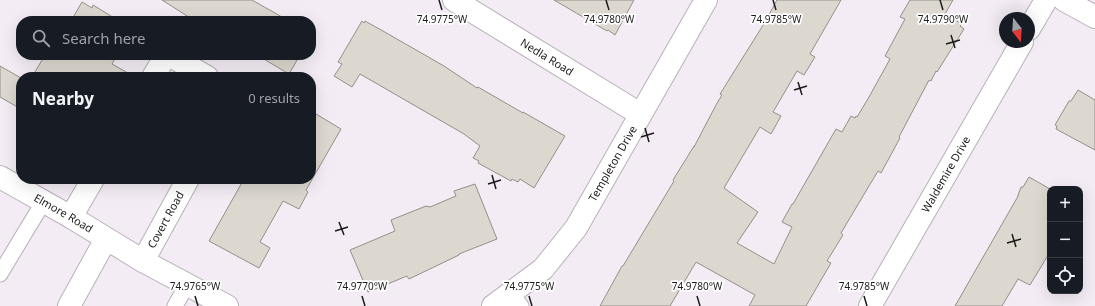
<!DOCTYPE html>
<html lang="en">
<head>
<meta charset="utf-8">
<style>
	:root { --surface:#171b24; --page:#242831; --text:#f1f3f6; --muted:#9ea1a6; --line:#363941 }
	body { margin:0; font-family:"Noto Sans",sans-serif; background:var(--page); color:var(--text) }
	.controls { position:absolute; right:12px; bottom:12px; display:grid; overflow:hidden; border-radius:8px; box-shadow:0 4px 16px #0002 }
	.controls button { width:36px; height:36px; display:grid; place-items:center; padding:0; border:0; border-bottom:1px solid var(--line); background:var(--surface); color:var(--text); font:20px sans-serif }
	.compass { position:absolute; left:999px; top:12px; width:36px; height:36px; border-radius:50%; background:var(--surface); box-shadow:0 4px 16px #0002; rotate:163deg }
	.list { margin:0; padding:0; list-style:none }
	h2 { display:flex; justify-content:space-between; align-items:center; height:52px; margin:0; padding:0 16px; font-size:17px }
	h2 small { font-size:13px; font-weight:400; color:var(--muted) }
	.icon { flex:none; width:22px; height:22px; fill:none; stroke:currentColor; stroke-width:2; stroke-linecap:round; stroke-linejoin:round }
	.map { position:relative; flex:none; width:1095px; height:306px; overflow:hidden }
	.search { position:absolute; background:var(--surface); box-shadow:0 4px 16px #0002; left:16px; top:16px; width:300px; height:44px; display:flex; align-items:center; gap:10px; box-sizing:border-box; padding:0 14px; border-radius:16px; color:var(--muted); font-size:15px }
	.panel { position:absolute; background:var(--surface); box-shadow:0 4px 16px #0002; left:16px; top:72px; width:300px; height:112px; border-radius:16px }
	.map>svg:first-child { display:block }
	.building { fill:#dcd8cf; stroke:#949088 }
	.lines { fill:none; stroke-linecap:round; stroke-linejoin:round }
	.lane-casing { stroke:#b7b1b8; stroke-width:17 }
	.street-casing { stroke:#b7b1b8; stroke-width:24 }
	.lane { stroke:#fff; stroke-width:15 }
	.street { stroke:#fff; stroke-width:22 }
	.ticks { fill:none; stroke:#1d1b1d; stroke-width:1.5 }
	.labels { text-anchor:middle; stroke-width:3.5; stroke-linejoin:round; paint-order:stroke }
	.street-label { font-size:11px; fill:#1d1b1d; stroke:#fff }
	.ticks-label { font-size:10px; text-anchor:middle; fill:#1d1b1d; stroke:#fff; stroke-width:3.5; stroke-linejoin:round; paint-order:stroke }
</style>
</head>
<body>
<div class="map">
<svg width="1095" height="306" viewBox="0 0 1095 306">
	<rect width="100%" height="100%" fill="#f3ecf4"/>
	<!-- building -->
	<path class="building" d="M 162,0 L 252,0 L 289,21 L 195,21 Z
		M 554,0 L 634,0 L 615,35 L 608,30 L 607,31 Z
		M 777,0 L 841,0 L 810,54 L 815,57 L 804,75 L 797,71 L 773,112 L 781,116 L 771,134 L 760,127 L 724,188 L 758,212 L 737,243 L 774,264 L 792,227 L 782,222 L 792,204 L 793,204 L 836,129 L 842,132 L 851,116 L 855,118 L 856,116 L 857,117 L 869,97 L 890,59 L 885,56 L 905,19 L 900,17 L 910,0 L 953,0 L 945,14 L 962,24 L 960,26 L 964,29 L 937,72 L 936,71 L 931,81 L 929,80 L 899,137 L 900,138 L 881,173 L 878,171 L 841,233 L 843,235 L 827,261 L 831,263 L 806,306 L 749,306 L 755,295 L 696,262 L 670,306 L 600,306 L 622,266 L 623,266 L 674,181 L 673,180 L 694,146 L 694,147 L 716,105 L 722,95 L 720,94 L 765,22 Z
		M 82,2 L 92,8 L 93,5 L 119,21 L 71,21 Z
		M 362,21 L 364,23 L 365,21 L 383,31 L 444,66 L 477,88 L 478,87 L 523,113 L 523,112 L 565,136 L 534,188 L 520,179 L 518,182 L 512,179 L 511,181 L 478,163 L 479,161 L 473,158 L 480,146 L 464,134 L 360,74 L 352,87 L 334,76 L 342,64 L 338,62 Z
		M 45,55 L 117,55 L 112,64 L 135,77 L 32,77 Z
		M 257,55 L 300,55 L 289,74 Z
		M 0,66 L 21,78 L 21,109 L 0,97 Z
		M 1078,90 L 1095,100 L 1095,150 L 1056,129 L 1057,126 L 1055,125 L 1069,101 L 1071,101 Z
		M 311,111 L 341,129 L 306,190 L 308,192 L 299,209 L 283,201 L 260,242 L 270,248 L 259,268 L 209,241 L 244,179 L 311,179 Z
		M 1029,177 L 1050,189 L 1050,252 L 1030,285 L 1018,279 L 1002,306 L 955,306 L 1017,198 L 1021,187 L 1023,187 Z
		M 475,184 L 497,239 L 459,254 L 459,255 L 409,279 L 407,276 L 368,292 L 350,250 L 395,231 L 391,220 L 426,206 L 430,207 L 456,196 L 454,191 Z"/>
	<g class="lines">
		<!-- lane casing -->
		<g class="lane-casing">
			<path id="lane" d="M 0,274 L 44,201
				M 511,293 L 521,306
				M 175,306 L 187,285"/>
		</g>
		<!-- street casing -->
		<g class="street-casing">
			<g id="street">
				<path id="s1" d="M 454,0 L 640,114"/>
				<path d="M 1064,0 L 1095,17"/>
				<path d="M 1029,29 L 1046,0"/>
				<path d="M 169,55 L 207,77"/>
				<path d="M 153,77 L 166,55"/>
				<path id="s2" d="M 0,177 L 71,217 L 143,261 L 227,306"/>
				<path d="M 71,217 L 93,179"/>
				<path id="s3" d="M 143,261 L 188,179"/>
				<path d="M 69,306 L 106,239"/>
				<path id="s4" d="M 493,306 L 543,269 L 576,228 L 706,0"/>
				<path id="s5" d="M 870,306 L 1022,42"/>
			</g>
		</g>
		<!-- lane -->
		<use href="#lane" class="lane"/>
		<!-- street -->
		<use href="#street" class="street"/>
	</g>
	<!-- ticks -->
	<path class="ticks" d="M 439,0 L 442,10M 606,0 L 609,10M 773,0 L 776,10M 940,0 L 943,10M 951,35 L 955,48M 946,44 L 960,40M 798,82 L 802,95M 794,90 L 807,86M 645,128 L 649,142M 641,137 L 654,133M 492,175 L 496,189M 488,184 L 501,180M 339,222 L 344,235M 335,231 L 348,227M 1012,234 L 1016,247M 1007,243 L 1021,239M 195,296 L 198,306M 362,296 L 365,306M 529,296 L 532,306M 697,296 L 700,306M 864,296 L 867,306"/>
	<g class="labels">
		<!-- street labels -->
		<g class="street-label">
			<text dy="4" stroke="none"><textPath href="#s1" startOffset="109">Nedla Road</textPath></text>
			<text dy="4" stroke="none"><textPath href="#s4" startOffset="189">Templeton Drive</textPath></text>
			<text dy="4" stroke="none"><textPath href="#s5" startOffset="152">Waldemire Drive</textPath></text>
			<text dy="4" stroke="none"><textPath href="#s2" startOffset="73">Elmore Road</textPath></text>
			<text dy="4" stroke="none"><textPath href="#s3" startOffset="47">Covert Road</textPath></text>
		</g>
	</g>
	<g class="ticks-label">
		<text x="442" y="23">74.9775°W</text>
		<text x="609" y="23">74.9780°W</text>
		<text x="776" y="23">74.9785°W</text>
		<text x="943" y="23">74.9790°W</text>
		<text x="195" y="290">74.9765°W</text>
		<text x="362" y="290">74.9770°W</text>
		<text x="529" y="290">74.9775°W</text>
		<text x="697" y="290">74.9780°W</text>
		<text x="864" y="290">74.9785°W</text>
	</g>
</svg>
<div class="controls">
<button>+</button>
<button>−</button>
<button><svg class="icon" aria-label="locate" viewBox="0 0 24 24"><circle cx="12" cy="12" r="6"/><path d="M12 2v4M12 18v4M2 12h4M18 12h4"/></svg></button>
</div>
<svg class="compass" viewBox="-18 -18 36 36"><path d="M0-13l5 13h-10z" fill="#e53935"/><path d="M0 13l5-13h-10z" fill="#9ea1a6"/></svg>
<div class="search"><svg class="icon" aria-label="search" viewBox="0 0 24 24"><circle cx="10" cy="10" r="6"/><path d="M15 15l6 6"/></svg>Search here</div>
<section class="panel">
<h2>Nearby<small>0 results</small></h2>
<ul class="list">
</ul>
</section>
</div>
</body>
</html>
